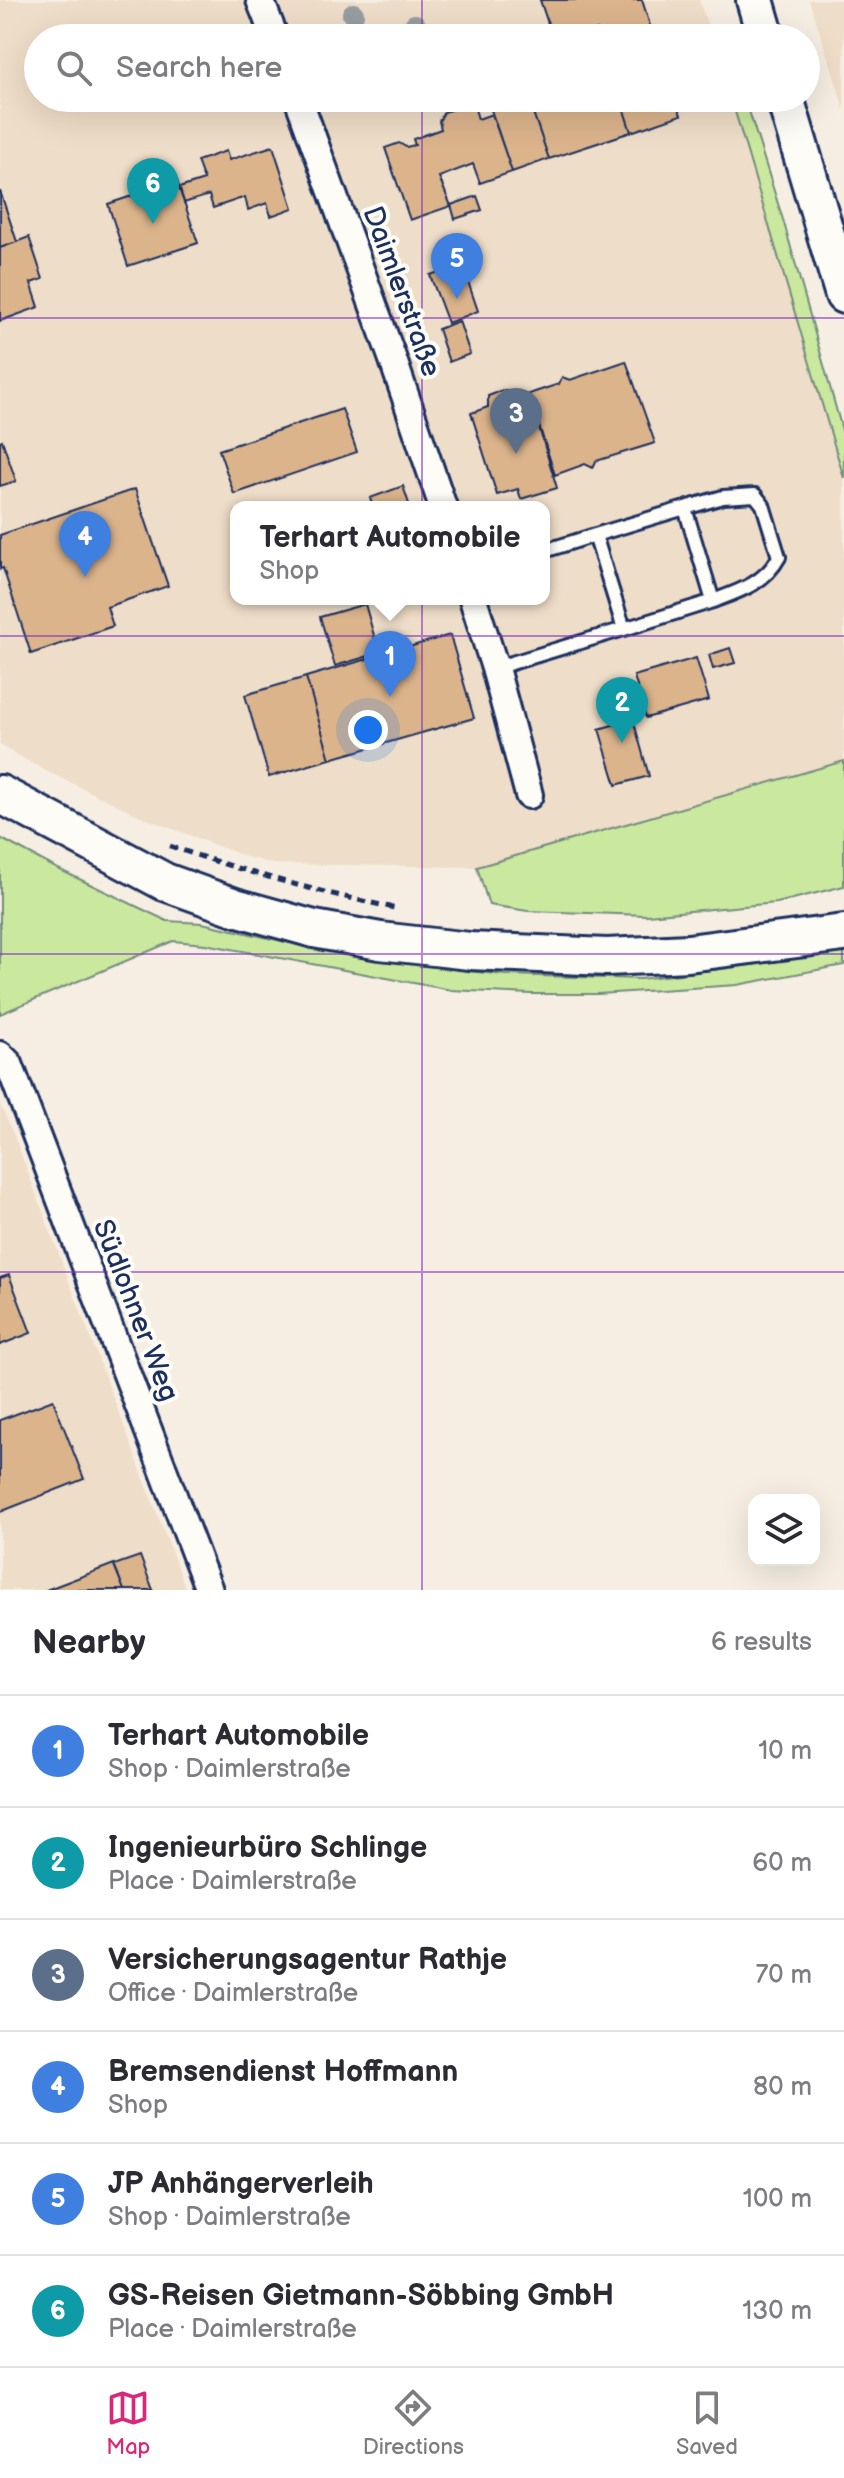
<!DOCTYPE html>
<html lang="en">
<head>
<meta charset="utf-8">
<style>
	:root { --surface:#fff; --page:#f7f7f7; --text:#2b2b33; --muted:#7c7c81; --line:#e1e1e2; --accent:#db2777 }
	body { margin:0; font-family:"Balsamiq Sans",sans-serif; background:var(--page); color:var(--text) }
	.controls { position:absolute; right:24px; bottom:24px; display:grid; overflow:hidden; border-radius:16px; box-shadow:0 8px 32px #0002 }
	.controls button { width:72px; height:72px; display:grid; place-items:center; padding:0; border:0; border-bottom:2px solid var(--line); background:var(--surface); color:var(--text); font:40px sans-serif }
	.you { position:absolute; left:368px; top:730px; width:28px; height:28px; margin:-20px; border:6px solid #fff; border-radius:50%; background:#1a73e8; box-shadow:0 0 0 12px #1a73e833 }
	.badge { display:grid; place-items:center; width:52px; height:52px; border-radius:50%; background:var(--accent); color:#fff; font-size:26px; font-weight:700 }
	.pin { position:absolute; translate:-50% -66px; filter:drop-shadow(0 2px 4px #0008) }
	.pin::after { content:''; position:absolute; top:42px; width:28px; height:24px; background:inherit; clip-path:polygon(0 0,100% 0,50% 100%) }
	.popup { position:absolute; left:230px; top:501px; width:320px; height:104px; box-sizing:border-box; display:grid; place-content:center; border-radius:16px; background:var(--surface); filter:drop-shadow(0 2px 6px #0005); font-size:26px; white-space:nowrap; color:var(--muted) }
	.popup b { font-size:30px; color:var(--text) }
	.popup::after { content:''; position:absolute; left:50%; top:100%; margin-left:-16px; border:16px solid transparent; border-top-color:var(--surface) }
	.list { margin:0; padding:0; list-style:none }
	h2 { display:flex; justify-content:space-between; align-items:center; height:104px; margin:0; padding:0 32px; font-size:34px }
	h2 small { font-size:26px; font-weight:400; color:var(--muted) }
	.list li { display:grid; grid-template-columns:52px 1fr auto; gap:24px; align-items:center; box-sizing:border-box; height:112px; padding:0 32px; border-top:2px solid var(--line) }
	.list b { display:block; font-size:30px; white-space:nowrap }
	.list p { margin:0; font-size:26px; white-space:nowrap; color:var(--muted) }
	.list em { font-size:26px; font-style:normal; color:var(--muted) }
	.icon { flex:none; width:44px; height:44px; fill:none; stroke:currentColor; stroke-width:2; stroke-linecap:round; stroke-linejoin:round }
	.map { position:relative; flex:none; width:844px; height:1590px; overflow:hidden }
	.search { position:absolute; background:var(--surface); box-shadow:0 8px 32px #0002; left:24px; right:24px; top:24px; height:88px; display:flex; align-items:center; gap:20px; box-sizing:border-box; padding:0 28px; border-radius:44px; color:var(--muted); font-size:30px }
	.sheet { height:776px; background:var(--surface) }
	nav { display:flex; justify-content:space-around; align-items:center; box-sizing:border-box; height:112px; border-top:2px solid var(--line); background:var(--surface); font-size:22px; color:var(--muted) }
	nav a { display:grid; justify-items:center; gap:4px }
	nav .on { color:var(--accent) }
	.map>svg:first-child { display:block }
	.built { fill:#eeddc8; fill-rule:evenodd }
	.green { fill:#cbe89f; stroke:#738c7e; stroke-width:2 }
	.building { fill:#dbb48c; stroke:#1b2f5e; stroke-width:2 }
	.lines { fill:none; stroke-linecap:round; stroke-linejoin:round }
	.lane-casing { stroke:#1b2f5e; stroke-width:18 }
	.street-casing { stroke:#1b2f5e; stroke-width:32 }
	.secondary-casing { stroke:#1b2f5e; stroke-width:42 }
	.path { stroke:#1b2f5e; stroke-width:5; stroke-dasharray:8 6; stroke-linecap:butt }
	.lane { stroke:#fdfcf7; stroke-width:12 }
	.street { stroke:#fdfcf7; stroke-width:26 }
	.secondary { stroke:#fdfcf7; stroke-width:36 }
	.tree { fill:#969ea2 }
	.grid { fill:none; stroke:#7b2cbf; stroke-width:2; stroke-opacity:0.55 }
	.labels { text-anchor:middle; stroke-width:8; stroke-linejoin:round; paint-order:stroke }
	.street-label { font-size:28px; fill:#1b2f5e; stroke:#fdfcf7 }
</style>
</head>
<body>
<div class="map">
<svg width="844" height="1590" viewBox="0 0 844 1590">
	<rect width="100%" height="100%" fill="#f6eee2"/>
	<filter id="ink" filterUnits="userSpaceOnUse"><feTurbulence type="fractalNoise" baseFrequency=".0125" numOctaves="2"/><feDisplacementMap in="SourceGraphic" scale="16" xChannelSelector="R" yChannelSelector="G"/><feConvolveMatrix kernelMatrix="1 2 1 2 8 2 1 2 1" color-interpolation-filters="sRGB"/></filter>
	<g filter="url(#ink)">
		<!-- built -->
		<path class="built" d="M 0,0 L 699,0 L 712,38 L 38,38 L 38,98 L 731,98 L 844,478 L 844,761 L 477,867 L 273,864 L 247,857 L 147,819 L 42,769 L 0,745 ZM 236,507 L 544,507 L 544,599 L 236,599 Z
			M 809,0 L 844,0 L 844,110 L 834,75 Z
			M 0,1104 L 15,1138 L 186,1590 L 0,1590 Z"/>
		<!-- green -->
		<path class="green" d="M 731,98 L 745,98 L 784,223 L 844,437 L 844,478 Z
			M 844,761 L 844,886 L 777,903 L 647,915 L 528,911 L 489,905 L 477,867 Z
			M 0,838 L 54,867 L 167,921 L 202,923 L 286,942 L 457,970 L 506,975 L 640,979 L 759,964 L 844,950 L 844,965 L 737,985 L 598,994 L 531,994 L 451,990 L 205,944 L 173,941 L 0,1014 Z"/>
		<!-- building -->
		<path class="building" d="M 540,0 L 642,0 L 654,38 L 599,38 L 597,30 L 572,38 L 553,38 Z
			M 487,98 L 528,98 L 549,159 L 512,172 Z
			M 528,98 L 620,98 L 631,132 L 549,159 Z
			M 620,98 L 675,98 L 681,115 L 631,132 Z
			M 466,105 L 475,109 L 478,119 L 492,114 L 512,172 L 480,183 L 473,164 L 439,177 L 451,206 L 410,220 L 385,148 L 399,143 L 406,147 L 415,145 L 413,139 L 441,129 L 439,121 L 444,112 Z
			M 273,146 L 293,208 L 271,216 L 267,203 L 248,210 L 245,197 L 213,208 L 209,195 L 184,203 L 179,188 L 204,180 L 197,161 L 226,151 L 229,160 Z
			M 177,181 L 198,243 L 128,266 L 108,204 Z
			M 0,191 L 17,242 L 0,248 Z
			M 477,196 L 482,210 L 455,219 L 451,205 Z
			M 29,237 L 43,279 L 31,283 L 39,307 L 0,321 L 0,248 Z
			M 462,264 L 478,311 L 448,323 L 430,275 Z
			M 459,321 L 470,354 L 449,362 L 438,329 Z
			M 626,361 L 655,443 L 596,461 L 593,468 L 585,464 L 555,475 L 529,394 L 559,384 L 562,377 L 570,380 Z
			M 504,390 L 508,392 L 510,400 L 529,394 L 557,488 L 521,499 L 518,489 L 497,495 L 471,413 L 488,407 L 488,396 Z
			M 342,409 L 357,452 L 234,494 L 219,450 Z
			M 2,440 L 16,481 L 0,486 L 0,441 Z
			M 403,486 L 410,507 L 373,507 L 370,498 Z
			M 135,489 L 168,586 L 107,607 L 113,626 L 31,654 L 3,568 L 0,569 L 0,535 Z
			M 365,604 L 379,653 L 335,666 L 320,617 Z
			M 450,635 L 474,718 L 330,759 L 306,677 Z
			M 730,648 L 735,663 L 713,669 L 709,655 Z
			M 696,658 L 709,700 L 646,718 L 634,676 Z
			M 306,677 L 330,759 L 269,777 L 245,695 Z
			M 633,719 L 649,776 L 616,785 L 599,729 Z
			M 9,1275 L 31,1333 L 0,1345 L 0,1278 Z
			M 53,1400 L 84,1479 L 0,1512 L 0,1420 Z
			M 140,1556 L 153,1590 L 124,1590 L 114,1565 Z
			M 114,1564 L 124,1590 L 46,1590 Z"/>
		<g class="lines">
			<!-- lane casing -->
			<g class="lane-casing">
				<path id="lane" d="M 685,508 L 723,497 L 755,495 L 763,505 L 779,557 C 765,583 740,591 713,601
					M 595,535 L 685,508 L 713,601 L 624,629
					M 495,668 L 624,629 L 595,535 L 544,551"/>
			</g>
			<!-- street casing -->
			<g class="street-casing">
				<path id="street" d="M 260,0 L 275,38
					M 298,98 L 392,357 L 443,507
					M 473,599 L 495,668 L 529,795
					M 0,1055 L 9,1064 L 209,1590"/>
			</g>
			<!-- secondary casing -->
			<g class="secondary-casing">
				<path id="secondary" d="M 755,0 L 766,38
					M 785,98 L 844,295
					M 0,794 L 165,882 L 235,907 L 314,929 L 380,941 L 470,951 L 607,957 L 688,953 L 844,933"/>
			</g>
			<!-- path -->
			<path class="path" d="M 170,846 C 244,872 318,892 395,908"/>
			<!-- lane -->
			<use href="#lane" class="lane"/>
			<!-- street -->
			<use href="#street" class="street"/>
			<!-- secondary -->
			<use href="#secondary" class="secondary"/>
		</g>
		<!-- trees -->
		<g class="tree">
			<circle cx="353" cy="14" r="11"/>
			<circle cx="415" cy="25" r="11"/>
		</g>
	</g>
	<!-- grid -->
	<path class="grid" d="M 422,0 L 422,38M 422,98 L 422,1590M 0,318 L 844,318M 0,636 L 844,636M 0,954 L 844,954M 0,1272 L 844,1272"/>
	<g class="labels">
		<!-- street labels -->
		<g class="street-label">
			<text transform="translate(403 291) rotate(70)" y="10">Daimlerstraße</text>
			<text transform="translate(137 1310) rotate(69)" y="10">Südlohner Weg</text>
		</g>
	</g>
</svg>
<div class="controls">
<button><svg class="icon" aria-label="layers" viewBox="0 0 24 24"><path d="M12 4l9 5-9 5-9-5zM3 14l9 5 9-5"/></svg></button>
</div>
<div class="you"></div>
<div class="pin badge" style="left:390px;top:697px;background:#3f7fe0">1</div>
<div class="popup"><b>Terhart Automobile</b>Shop</div>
<div class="pin badge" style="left:622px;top:743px;background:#0f9aa8">2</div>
<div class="pin badge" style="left:516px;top:454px;background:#5c6f8a">3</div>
<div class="pin badge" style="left:85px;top:577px;background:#3f7fe0">4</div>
<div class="pin badge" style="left:457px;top:299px;background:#3f7fe0">5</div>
<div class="pin badge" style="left:153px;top:224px;background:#0f9aa8">6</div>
<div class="search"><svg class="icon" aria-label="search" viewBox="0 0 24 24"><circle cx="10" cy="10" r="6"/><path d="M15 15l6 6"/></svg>Search here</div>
</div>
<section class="sheet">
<h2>Nearby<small>6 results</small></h2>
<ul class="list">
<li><span class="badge" style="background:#3f7fe0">1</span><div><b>Terhart Automobile</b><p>Shop · Daimlerstraße</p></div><em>10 m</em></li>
<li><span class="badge" style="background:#0f9aa8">2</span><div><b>Ingenieurbüro Schlinge</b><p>Place · Daimlerstraße</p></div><em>60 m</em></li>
<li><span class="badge" style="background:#5c6f8a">3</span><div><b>Versicherungsagentur Rathje</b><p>Office · Daimlerstraße</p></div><em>70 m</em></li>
<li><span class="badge" style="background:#3f7fe0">4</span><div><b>Bremsendienst Hoffmann</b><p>Shop</p></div><em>80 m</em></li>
<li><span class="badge" style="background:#3f7fe0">5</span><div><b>JP Anhängerverleih</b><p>Shop · Daimlerstraße</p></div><em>100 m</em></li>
<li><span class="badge" style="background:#0f9aa8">6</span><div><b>GS-Reisen Gietmann-Söbbing GmbH</b><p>Place · Daimlerstraße</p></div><em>130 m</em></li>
</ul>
</section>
<nav>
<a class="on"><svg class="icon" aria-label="map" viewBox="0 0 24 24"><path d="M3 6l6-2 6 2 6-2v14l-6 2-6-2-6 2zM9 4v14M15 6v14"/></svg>Map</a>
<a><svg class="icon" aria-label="directions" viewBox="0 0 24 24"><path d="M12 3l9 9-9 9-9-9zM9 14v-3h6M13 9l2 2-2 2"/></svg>Directions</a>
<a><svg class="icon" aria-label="saved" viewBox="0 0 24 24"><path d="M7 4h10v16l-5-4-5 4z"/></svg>Saved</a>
</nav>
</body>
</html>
